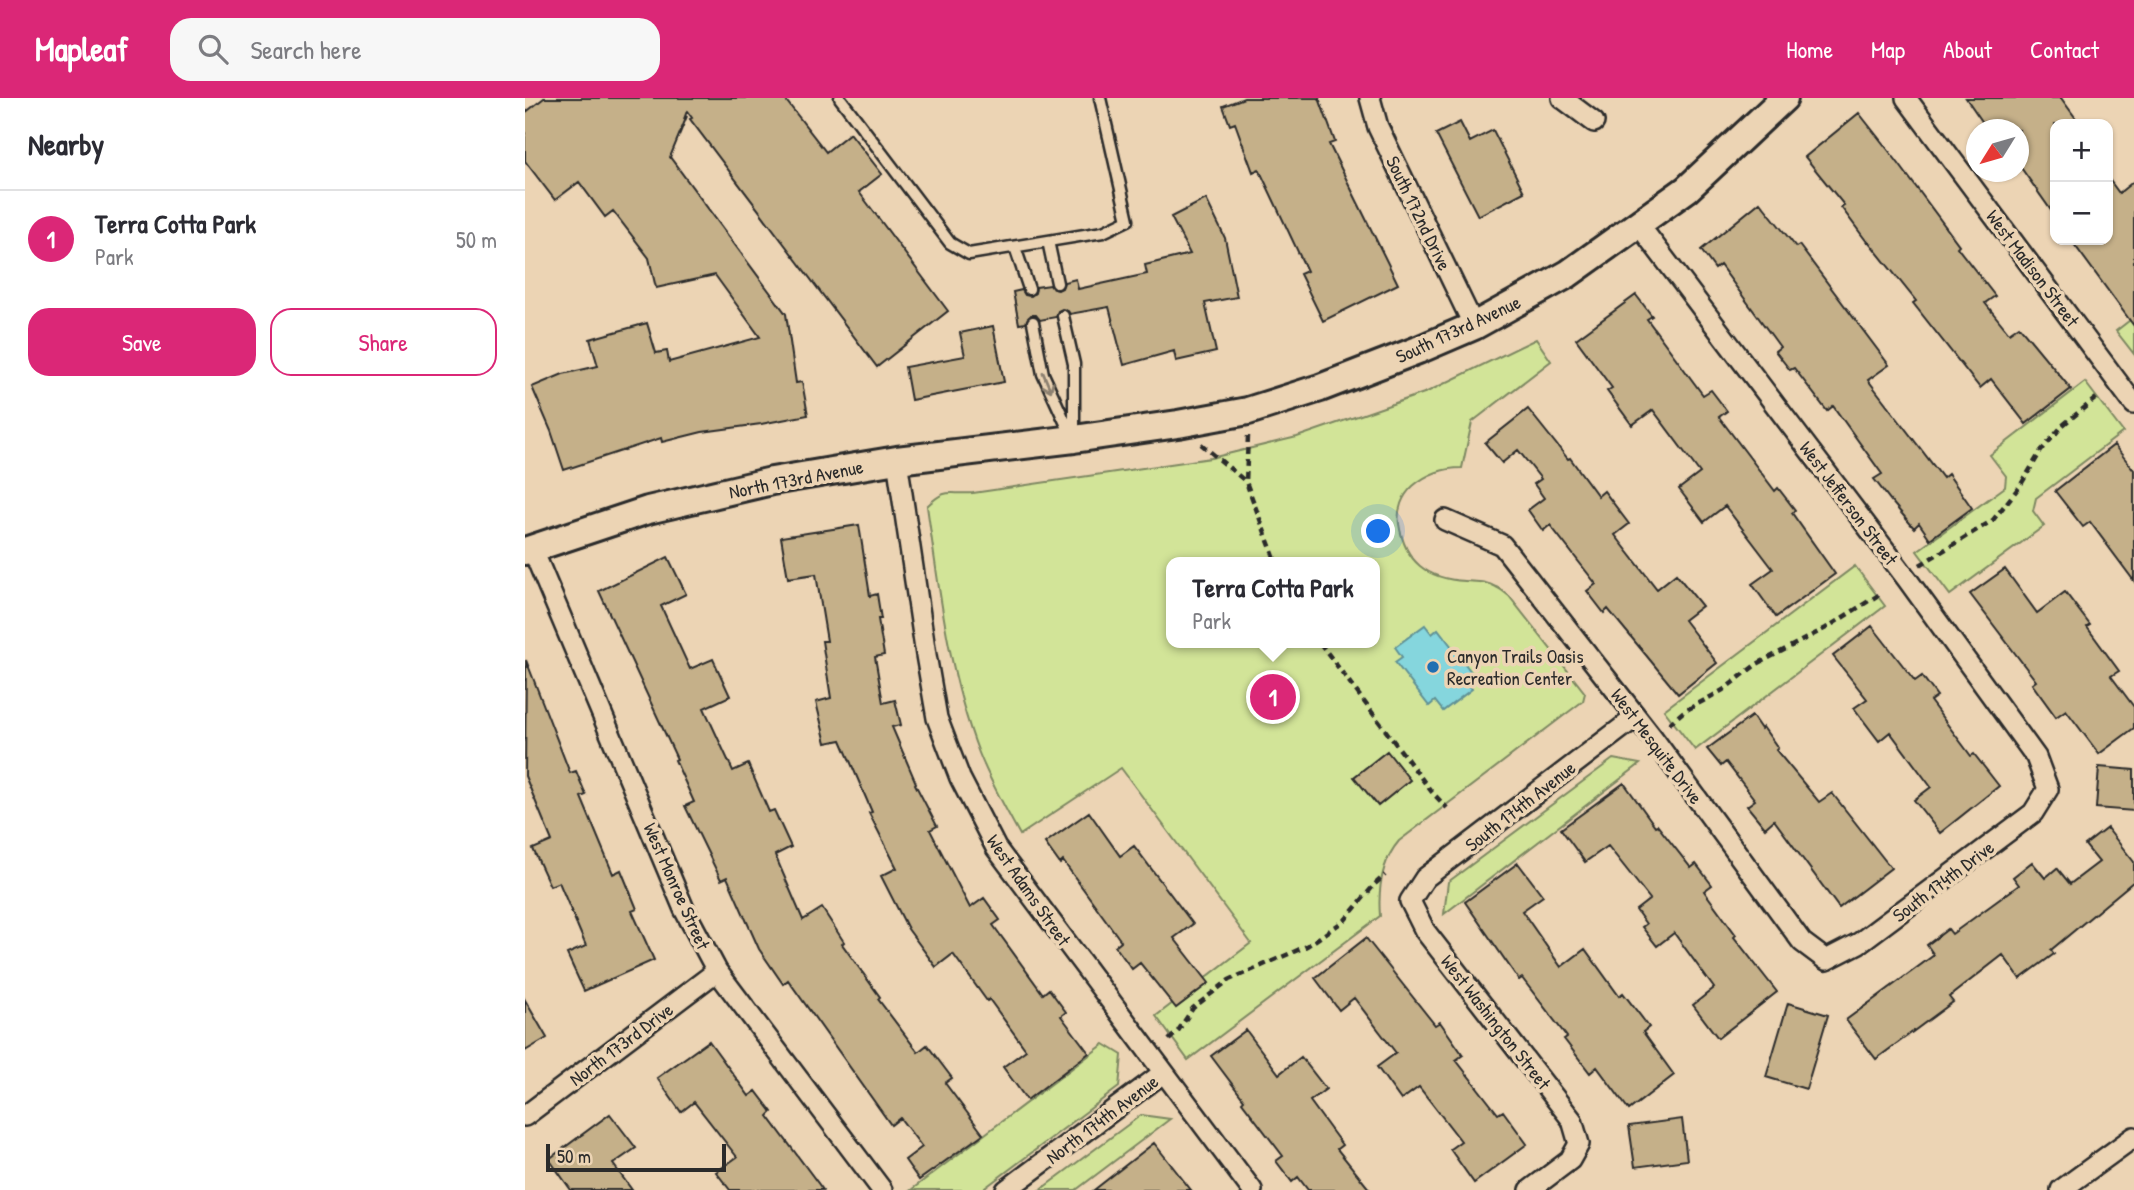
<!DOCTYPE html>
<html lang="en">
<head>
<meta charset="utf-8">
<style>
	:root { --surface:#fff; --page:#f7f7f7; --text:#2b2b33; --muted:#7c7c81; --line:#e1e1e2; --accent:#db2777 }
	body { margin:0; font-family:"Patrick Hand",sans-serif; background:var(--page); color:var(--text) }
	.controls { position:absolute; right:21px; top:21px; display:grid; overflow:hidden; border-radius:14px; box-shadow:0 2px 5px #0004 }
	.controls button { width:63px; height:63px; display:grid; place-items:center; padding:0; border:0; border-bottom:2px solid var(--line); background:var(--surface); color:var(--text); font:35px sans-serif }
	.compass { position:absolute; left:1441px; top:21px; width:63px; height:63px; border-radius:50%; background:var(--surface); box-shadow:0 2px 5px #0004; rotate:233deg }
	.scale { position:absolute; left:21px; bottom:18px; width:180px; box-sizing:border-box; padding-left:7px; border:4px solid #2b2b2b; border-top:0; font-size:19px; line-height:24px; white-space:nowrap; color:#2b2b2b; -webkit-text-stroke:5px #ecd4b4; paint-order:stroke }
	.you { position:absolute; left:854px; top:434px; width:24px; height:24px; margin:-18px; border:5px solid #fff; border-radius:50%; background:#1a73e8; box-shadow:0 0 0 10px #1a73e833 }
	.badge { display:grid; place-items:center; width:46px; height:46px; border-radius:50%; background:var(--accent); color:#fff; font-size:23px; font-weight:700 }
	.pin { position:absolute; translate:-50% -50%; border:4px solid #fff; box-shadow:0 2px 7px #0006 }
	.popup { position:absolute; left:641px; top:459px; width:214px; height:91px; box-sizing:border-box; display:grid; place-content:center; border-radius:14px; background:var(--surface); filter:drop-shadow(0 2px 5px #0005); font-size:23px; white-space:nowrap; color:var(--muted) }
	.popup b { font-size:26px; color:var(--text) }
	.popup::after { content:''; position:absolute; left:50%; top:100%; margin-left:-14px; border:14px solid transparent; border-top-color:var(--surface) }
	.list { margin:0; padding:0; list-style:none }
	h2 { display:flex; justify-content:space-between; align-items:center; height:91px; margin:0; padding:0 28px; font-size:30px }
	h2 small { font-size:23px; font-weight:400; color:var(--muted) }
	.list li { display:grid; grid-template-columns:46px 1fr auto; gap:21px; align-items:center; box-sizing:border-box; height:98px; padding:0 28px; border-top:2px solid var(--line) }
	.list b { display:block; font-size:26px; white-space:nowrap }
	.list p { margin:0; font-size:23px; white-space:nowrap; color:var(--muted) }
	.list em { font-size:23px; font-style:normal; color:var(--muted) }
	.actions { display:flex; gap:14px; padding:21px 28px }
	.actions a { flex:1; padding:16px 0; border:2px solid var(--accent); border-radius:21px; text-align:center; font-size:24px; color:var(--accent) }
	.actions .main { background:var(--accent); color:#fff }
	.icon { flex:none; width:38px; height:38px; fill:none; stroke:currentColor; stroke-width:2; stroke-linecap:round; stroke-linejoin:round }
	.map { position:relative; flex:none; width:1609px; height:1092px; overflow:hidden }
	header { display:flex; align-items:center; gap:42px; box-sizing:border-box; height:98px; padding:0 35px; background:var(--accent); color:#fff }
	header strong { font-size:33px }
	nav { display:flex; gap:38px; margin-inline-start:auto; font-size:24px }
	.search { width:490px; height:63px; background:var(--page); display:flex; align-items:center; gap:18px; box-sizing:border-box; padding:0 24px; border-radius:21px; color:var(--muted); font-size:26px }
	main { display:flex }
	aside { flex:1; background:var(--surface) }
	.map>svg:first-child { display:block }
	.green { fill:#d2e498; stroke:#7e8862; stroke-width:2; fill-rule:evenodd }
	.water { fill:#85d6dd; stroke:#619296; stroke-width:2 }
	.building { fill:#c5b089; stroke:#2b2b2b; stroke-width:2 }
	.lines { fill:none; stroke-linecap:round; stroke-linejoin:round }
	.lane-casing { stroke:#2b2b2b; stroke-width:15 }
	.street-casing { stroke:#2b2b2b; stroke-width:24 }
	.secondary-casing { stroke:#2b2b2b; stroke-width:32 }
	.path { stroke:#2b2b2b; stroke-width:4.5; stroke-dasharray:7 5; stroke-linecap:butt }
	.lane { stroke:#ecd4b4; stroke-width:10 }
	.street { stroke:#ecd4b4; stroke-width:19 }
	.secondary { stroke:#ecd4b4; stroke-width:26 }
	.oneway { stroke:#8c8070 }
	.poi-dot { fill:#1f6fb2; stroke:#ecd4b4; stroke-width:2.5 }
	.labels { text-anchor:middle; stroke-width:7; stroke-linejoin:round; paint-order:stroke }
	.street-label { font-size:19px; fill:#2b2b2b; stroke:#ecd4b4 }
	.poi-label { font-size:19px; fill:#2b2b2b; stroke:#ecd4b4; text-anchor:start }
</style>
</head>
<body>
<header>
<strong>Mapleaf</strong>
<div class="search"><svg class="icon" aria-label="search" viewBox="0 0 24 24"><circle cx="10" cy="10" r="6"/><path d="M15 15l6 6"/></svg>Search here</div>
<nav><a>Home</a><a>Map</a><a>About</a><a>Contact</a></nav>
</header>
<main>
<aside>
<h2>Nearby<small></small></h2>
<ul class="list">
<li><span class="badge">1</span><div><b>Terra Cotta Park</b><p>Park</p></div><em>50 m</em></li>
</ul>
<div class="actions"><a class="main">Save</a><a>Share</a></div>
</aside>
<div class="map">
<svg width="1609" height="1092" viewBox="0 0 1609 1092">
	<rect width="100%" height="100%" fill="#ecd4b4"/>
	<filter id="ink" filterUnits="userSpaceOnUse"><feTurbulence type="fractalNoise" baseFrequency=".0143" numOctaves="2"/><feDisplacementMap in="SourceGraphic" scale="14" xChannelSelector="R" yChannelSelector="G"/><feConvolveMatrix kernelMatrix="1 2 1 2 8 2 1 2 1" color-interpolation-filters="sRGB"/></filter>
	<g filter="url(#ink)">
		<!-- green -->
		<path class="green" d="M 1609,219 L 1609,256 L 1591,233 Z
			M 1011,241 L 1026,263 L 947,324 L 937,370 C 918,370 903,375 888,388 C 877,398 872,412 874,426 C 880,464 902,481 940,483 C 951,484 961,483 971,489 C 976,491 980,495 984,498 L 1060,595 L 1058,603 L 874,743 C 856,764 853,792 855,818 L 663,962 L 631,918 L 726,845 L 596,670 L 495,737 C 480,710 465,683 454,655 C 424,577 414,491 402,408 C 422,389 423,397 448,395 L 686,360 L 772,339 L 902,294 ZM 646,464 L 850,464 L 850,545 L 646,545 Z
			M 1560,284 L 1598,334 L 1511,400 L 1508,413 L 1519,428 L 1425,497 L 1392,453 L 1480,389 L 1481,378 L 1465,357 Z
			M 1330,468 L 1360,508 L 1170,652 L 1139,612 Z
			M 1088,661 L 1115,666 L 919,816 L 923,784 Z
			M 579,946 L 597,957 L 594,989 L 457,1092 L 386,1092 Z
			M 616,1017 L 645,1021 L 551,1092 L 515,1092 Z"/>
		<!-- water -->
		<path class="water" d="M 900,527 L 907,536 L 913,531 L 947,575 L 940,581 L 947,591 L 918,613 L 910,603 L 904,608 L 870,564 L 877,559 L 870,549 Z"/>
		<!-- building -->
		<path class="building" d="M 19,0 L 259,0 L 301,54 L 325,35 L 357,76 L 334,94 L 423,213 L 352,269 L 165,21 L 167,20 L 162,13 L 159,21 L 162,18 L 145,59 L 261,216 L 271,285 L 277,284 L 283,317 L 236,326 L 177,334 L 137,344 L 136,340 L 39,372 L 26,333 L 7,289 L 38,276 L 73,268 L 65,241 L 122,225 L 131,255 L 142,253 L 144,264 L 235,239 L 190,177 L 131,190 L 124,160 L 88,113 L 80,119 L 54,84 L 30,102 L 0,63 L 0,15 Z
			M 719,0 L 794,0 L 810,44 L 804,46 L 873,186 L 798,223 L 775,176 L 782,173 L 734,71 L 728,74 L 710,25 L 705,27 L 698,8 Z
			M 1441,0 L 1536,0 L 1555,26 L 1530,26 L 1530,118 L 1494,67 L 1494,32 L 1463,32 Z
			M 1334,15 L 1371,62 L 1434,147 L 1432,149 L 1470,198 L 1460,205 L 1484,235 L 1494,228 L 1546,291 L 1501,326 L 1466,281 L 1455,290 L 1388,205 L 1391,203 L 1343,143 L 1342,144 L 1316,109 L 1319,107 L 1280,59 Z
			M 935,24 L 945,44 L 968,32 L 999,94 L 953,118 L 911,36 Z
			M 1583,80 L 1594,95 L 1609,83 L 1609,228 L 1546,142 L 1583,142 Z
			M 681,101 L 700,140 L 712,199 L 680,205 L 691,254 L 651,263 L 649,253 L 599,267 L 584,209 L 545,216 L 543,213 L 537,211 L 533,213 L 531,219 L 515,222 L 511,217 L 506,217 L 501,225 L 494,226 L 488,194 L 497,192 L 500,197 L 506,198 L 510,195 L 511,189 L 525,187 L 527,190 L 533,192 L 537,190 L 539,184 L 551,181 L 553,191 L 622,176 L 620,167 L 665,156 L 646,119 Z
			M 1235,104 L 1271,149 L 1274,147 L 1364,267 L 1343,282 L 1418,380 L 1423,376 L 1447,410 L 1405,441 L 1394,425 L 1389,430 L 1366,403 L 1349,381 L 1357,376 L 1308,308 L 1302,313 L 1269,270 L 1265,272 L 1250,253 L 1255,249 L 1195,167 L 1190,171 L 1176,152 Z
			M 1111,197 L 1127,218 L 1122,221 L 1178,297 L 1186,292 L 1202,313 L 1194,319 L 1250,393 L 1253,390 L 1270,412 L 1267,415 L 1310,476 L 1251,519 L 1227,486 L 1248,471 L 1200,408 L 1179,424 L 1154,391 L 1175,375 L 1128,312 L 1107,327 L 1082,293 L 1087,290 L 1051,241 Z
			M 468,228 L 479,284 L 386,302 L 380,269 L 440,258 L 435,235 Z
			M 1003,311 L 1043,361 L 1045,360 L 1073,398 L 1079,393 L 1104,426 L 1090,437 L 1132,491 L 1151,476 L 1177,508 L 1159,522 L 1192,565 L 1153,596 L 1083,511 L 1079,515 L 1062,493 L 1071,486 L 1025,427 L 1018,433 L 1003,412 L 1019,400 L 1009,386 L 1016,381 L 993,352 L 977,365 L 960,345 Z
			M 1589,347 L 1609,372 L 1609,483 L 1565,424 L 1558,429 L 1530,393 Z
			M 334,427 L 345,498 L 352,496 L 356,521 L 353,521 L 359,557 L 350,559 L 358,605 L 370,602 L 376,627 L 367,629 L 391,685 L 390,686 L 412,728 L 405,732 L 445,810 L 459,800 L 475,822 L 468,827 L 518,896 L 524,891 L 541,914 L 536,918 L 564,955 L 502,1002 L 478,969 L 501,952 L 464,901 L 462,903 L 428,856 L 411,869 L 383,831 L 356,778 L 372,770 L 344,715 L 347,714 L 316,642 L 301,645 L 291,604 L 306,600 L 297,543 L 302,543 L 291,476 L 263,480 L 256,439 Z
			M 143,459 L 161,496 L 136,508 L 165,571 L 188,561 L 205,598 L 179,610 L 208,673 L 223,666 L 244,714 L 249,712 L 266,749 L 250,757 L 278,822 L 297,810 L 319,844 L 317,846 L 355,899 L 353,901 L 393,954 L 402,947 L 427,980 L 420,985 L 458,1036 L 394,1082 L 380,1062 L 397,1049 L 375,1020 L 366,1027 L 263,882 L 258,886 L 234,851 L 202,779 L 196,782 L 160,708 L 169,704 L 150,662 L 152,661 L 74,493 Z
			M 1480,471 L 1512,515 L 1540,494 L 1565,527 L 1562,529 L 1594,573 L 1586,578 L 1609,609 L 1609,630 L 1574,656 L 1541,612 L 1531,619 L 1507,586 L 1511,583 L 1445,496 Z
			M 1347,528 L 1390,583 L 1397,578 L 1412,598 L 1405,603 L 1446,658 L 1449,656 L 1474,688 L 1415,735 L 1389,702 L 1406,689 L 1365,634 L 1354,643 L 1329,610 L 1342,601 L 1308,558 Z
			M 1,562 L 45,675 L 51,673 L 61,697 L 56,699 L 88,776 L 96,772 L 112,811 L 107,813 L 129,862 L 59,893 L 42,856 L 61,848 L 34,784 L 25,788 L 8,751 L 27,743 L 0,678 Z
			M 1227,618 L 1236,631 L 1238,629 L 1253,650 L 1251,652 L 1294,704 L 1307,695 L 1366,770 L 1314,810 L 1249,722 L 1240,730 L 1222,708 L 1230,702 L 1201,664 L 1196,668 L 1182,651 Z
			M 862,653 L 885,682 L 853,708 L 829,679 Z
			M 1574,669 L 1609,672 L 1609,713 L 1571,710 Z
			M 1099,685 L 1130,728 L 1132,727 L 1166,770 L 1171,766 L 1187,787 L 1179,793 L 1211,837 L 1209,839 L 1252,894 L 1193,940 L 1168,907 L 1189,890 L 1149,835 L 1132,848 L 1117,829 L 1121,826 L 1111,812 L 1125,801 L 1083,748 L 1060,764 L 1036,731 Z
			M 564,714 L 595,758 L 609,748 L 668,826 L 649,840 L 684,885 L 651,910 L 615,865 L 607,871 L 590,848 L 596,843 L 538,763 L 535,766 L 520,745 Z
			M 1582,730 L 1609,764 L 1609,783 L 1526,852 L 1529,856 L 1495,881 L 1478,857 L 1424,899 L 1428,904 L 1351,961 L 1321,922 L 1409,857 L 1402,847 L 1423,831 L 1427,836 L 1494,787 L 1488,779 L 1507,764 L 1520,780 L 1532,770 L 1545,786 L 1574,764 L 1560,747 Z
			M 993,765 L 1018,798 L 997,813 L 1036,869 L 1060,851 L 1094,898 L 1098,895 L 1124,929 L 1118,934 L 1149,977 L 1104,1012 L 1072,969 L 1065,975 L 1039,941 L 1042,939 L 997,880 L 994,882 L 940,804 Z
			M 841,840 L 910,927 L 915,924 L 938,957 L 931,962 L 973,1016 L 978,1013 L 1002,1046 L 949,1085 L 925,1051 L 936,1043 L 894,989 L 876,1002 L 852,969 L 871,955 L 829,900 L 814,912 L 790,880 Z
			M 0,902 L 22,940 L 0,953 Z
			M 1263,905 L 1303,917 L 1281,991 L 1241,979 Z
			M 721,932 L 754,976 L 776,959 L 801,991 L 785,1003 L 817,1047 L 812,1051 L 845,1092 L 783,1092 L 773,1079 L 767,1084 L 751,1063 L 758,1058 L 717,1004 L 719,1002 L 686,958 Z
			M 184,943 L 224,998 L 231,993 L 247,1014 L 243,1018 L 298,1092 L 205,1092 L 191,1074 L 212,1059 L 169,1004 L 156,1014 L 132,980 Z
			M 85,1016 L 111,1050 L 88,1066 L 107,1092 L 46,1092 L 24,1061 Z
			M 1157,1021 L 1162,1062 L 1110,1069 L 1104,1028 Z
			M 629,1045 L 666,1092 L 569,1092 Z"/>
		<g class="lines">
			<!-- lane casing -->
			<g class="lane-casing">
				<path id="lane" d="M 315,0 L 425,145 L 444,156 L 578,134 L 603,122 L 575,0
					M 523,143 L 532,185
					M 490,149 L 504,191
					M 538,218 L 549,266 L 549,337
					M 508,224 L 518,276 L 548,341"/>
			</g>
			<!-- street casing -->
			<g class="street-casing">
				<path id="street" d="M 845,0 L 853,29 L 949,228
					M 1037,0 L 1069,24
					M 1381,0 L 1609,306
					M 372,362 L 401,557 L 412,620 L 435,680 L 471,750 L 727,1092
					M 920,422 L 977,447 L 1128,640 L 1277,844 L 1301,862 L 1334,845 L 1508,715 L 1523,691 L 1511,659 L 1382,481 L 1114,127
					M 7,450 L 159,811 L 192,873 L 357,1092
					M 0,1018 L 192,873
					M 481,1092 L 638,975
					M 1005,1092 L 1045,1062 L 1054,1046 L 1047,1022 L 900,833 L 885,803 L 900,780 L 1111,619
					M 1536,1092 L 1609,1039"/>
			</g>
			<!-- secondary casing -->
			<g class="secondary-casing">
				<path id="secondary" d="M 0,453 L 123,412 L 247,383 L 372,362 L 549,341 L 653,326 L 723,313 L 795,290 L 893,252 L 949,228 L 1043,176 L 1162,91 L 1259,0"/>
			</g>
			<!-- path -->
			<path class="path" d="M 723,338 L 721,384 L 751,464
				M 676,346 L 720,383
				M 1395,467 L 1468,422 L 1495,388 L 1516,353 L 1538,327 L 1575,297
				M 795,545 L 906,693 L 922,710
				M 1144,626 L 1158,614 L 1198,592 L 1232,566 L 1301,530 L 1355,496
				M 644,942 L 653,933 L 668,910 L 704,882 L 782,848 L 820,822 L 850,786 L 860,777"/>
			<!-- lane -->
			<use href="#lane" class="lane"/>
			<!-- street -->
			<use href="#street" class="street"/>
			<!-- secondary -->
			<use href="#secondary" class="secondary"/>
		</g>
		<!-- one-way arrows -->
		<defs><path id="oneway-shaft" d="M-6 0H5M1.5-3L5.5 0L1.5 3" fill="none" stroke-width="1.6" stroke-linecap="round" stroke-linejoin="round" transform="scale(1.75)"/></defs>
		<use class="oneway" href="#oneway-shaft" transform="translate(522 284) rotate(67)"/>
	</g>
	<!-- markers -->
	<circle class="poi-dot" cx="908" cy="569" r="7"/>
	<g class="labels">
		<!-- street labels -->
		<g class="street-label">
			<text transform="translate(894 115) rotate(64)" y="7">South 172nd Drive</text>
			<text transform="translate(1508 170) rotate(53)" y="7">West Madison Street</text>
			<text transform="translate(933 231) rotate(-25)" y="7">South 173rd Avenue</text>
			<text transform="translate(271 381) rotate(-11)" y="7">North 173rd Avenue</text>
			<text transform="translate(1324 405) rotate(53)" y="7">West Jefferson Street</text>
			<text transform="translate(1132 648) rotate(53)" y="7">West Mesquite Drive</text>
			<text transform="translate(995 708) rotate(-38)" y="7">South 174th Avenue</text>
			<text transform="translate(1418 783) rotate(-37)" y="7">South 174th Drive</text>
			<text transform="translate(152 788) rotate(66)" y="7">West Monroe Street</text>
			<text transform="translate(504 792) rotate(55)" y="7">West Adams Street</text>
			<text transform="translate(971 924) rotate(52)" y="7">West Washington Street</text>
			<text transform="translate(96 946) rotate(-37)" y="7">North 173rd Drive</text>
			<text transform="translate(577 1021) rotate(-37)" y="7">North 174th Avenue</text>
		</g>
		<!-- poi labels -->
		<g class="poi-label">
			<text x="922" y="565">Canyon Trails Oasis<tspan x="922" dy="22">Recreation Center</tspan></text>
		</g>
	</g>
</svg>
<div class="controls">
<button>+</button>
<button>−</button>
</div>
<svg class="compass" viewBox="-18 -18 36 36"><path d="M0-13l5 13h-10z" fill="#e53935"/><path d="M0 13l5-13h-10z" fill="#7c7c81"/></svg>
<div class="scale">50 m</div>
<div class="you"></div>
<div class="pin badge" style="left:748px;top:599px">1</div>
<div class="popup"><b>Terra Cotta Park</b>Park</div>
</div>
</main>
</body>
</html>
